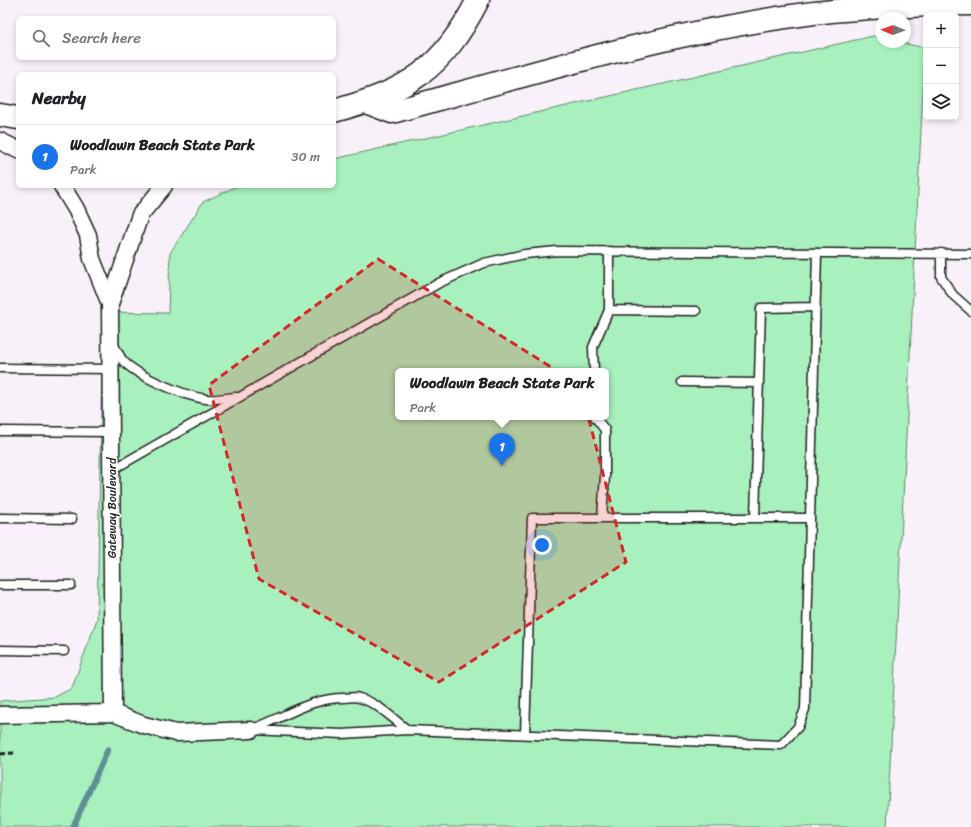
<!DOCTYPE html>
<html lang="en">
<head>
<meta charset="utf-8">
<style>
	:root { --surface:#fff; --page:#f2f2f2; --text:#202124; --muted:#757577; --line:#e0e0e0; --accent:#1a73e8 }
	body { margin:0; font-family:Sriracha,sans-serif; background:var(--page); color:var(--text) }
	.controls { position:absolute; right:12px; top:12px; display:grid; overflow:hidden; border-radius:6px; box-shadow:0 2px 6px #0003 }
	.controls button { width:36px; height:36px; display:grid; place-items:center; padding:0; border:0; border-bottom:1px solid var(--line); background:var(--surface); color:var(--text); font:20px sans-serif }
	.compass { position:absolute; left:875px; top:12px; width:36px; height:36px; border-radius:50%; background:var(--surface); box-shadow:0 2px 6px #0003; rotate:271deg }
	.you { position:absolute; left:542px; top:545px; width:14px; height:14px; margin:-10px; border:3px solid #fff; border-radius:50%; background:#1a73e8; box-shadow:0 0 0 6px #1a73e833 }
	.badge { display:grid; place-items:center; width:26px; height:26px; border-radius:50%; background:var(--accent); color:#fff; font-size:13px; font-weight:700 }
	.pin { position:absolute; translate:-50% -33px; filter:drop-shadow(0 1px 2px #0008) }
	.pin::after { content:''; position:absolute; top:21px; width:14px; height:12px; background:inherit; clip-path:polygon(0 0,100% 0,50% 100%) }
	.popup { position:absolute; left:395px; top:368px; width:214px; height:52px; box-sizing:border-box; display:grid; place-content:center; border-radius:6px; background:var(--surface); filter:drop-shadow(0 1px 3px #0005); font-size:13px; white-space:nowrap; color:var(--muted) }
	.popup b { font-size:15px; color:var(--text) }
	.popup::after { content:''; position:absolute; left:50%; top:100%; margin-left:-8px; border:8px solid transparent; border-top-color:var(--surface) }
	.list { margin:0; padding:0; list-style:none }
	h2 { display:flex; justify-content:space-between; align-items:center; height:52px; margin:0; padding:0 16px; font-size:17px }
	h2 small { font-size:13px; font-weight:400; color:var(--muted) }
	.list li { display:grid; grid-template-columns:26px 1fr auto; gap:12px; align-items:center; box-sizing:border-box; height:64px; padding:0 16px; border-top:1px solid var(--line) }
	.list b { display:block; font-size:15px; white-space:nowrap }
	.list p { margin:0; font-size:13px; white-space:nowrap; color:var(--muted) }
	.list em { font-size:13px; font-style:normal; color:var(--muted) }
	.icon { flex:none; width:22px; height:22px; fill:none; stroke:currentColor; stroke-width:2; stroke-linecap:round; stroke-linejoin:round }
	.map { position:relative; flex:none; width:971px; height:827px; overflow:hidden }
	.search { position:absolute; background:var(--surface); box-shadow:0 2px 6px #0003; left:16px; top:16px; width:320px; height:44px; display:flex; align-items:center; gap:10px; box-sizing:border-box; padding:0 14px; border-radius:6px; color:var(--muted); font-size:15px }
	.panel { position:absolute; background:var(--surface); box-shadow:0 2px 6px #0003; left:16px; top:72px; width:320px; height:116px; border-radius:6px }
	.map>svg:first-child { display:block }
	.green { fill:#a8f0bd; stroke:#62866c; fill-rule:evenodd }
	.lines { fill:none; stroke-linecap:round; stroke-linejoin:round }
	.stream { stroke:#5f8f96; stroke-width:6 }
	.lane-casing { stroke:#1c1c1c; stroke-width:11 }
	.street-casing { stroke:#1c1c1c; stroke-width:19 }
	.secondary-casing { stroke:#1c1c1c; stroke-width:25 }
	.highway-casing { stroke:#1c1c1c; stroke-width:25 }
	.lane { stroke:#fff; stroke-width:8 }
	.street { stroke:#fff; stroke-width:16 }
	.secondary { stroke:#fff; stroke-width:22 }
	.highway { stroke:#fff; stroke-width:22 }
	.rail { stroke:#1c1c1c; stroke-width:3; stroke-dasharray:6 3; stroke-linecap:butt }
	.marked { fill:#d62828; fill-opacity:0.2; stroke:#d62828; stroke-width:3; stroke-dasharray:8 5; stroke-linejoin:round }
	.labels { text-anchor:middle; stroke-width:3; stroke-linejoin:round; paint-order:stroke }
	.street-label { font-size:12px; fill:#1c1c1c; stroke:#fff }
</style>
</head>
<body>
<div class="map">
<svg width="971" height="827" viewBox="0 0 971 827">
	<rect width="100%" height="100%" fill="#f8f1f9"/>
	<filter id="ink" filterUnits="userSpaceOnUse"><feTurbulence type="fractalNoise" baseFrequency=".025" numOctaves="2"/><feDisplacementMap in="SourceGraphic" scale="8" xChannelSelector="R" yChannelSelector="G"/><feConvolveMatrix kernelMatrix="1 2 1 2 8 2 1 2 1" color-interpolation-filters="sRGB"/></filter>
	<g filter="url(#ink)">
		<!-- green -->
		<path class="green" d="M 873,36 L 881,38 L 881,42 L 898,42 L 925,48 L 887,827 L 0,827 L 0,701 L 55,697 L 72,688 L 97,619 L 103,312 L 168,313 L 170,253 L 203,202 L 237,186 L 334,186 L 334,159 ZM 398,371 L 606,371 L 606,417 L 398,417 Z"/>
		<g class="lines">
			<!-- stream -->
			<path class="stream" d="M 73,827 L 108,749"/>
			<!-- lane casing -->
			<g class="lane-casing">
				<path id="lane" d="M 941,253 L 941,277 L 953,295 L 971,311
					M 609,310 L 696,311
					M 113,344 C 117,349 120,358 124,362 C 140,377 184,396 206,399 C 215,400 226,398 236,397
					M 0,368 L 111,369
					M 594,371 L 593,347 L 609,310 L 609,251
					M 682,382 L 759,383
					M 595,417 L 605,430 L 605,476 L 602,517
					M 0,431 L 111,432
					M 112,470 L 439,283 L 484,263 L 525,254 L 557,251 L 971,254
					M 0,518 L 72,519
					M 755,518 L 761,308 L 816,307
					M 0,585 L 71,585
					M 0,650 L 64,651
					M 255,728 C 286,717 309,698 344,698 C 349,698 355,696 359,698 C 377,702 394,720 408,730
					M 251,730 L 342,734 L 408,730 L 781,745 L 798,727 L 805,709 L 817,253
					M 525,734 L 532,518 L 810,518"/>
			</g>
			<!-- street casing -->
			<g class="street-casing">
				<path id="street" d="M 0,141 L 18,150
					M 62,186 L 76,209 L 88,235 L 92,259 L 110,304
					M 113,713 L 110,304 L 140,215 L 164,186
					M 0,715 L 113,713 L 144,725 L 176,733 L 251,730"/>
			</g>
			<!-- secondary casing -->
			<g class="secondary-casing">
				<path id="secondary" d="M 366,102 L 392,112 C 527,75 660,34 799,15 C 855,7 914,5 971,4"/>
			</g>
			<!-- highway casing -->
			<g class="highway-casing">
				<path id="highway" d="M 334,111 C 409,90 442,70 478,0
					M 0,115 L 18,118"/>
			</g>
			<!-- lane -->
			<use href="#lane" class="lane"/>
			<!-- street -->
			<use href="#street" class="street"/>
			<!-- secondary -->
			<use href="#secondary" class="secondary"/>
			<!-- highway -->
			<use href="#highway" class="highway"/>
			<!-- rail -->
			<path class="rail" d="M 0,754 L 14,753"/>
		</g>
	</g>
	<!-- marked area -->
	<path class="marked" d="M 378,259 L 580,385 L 626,562 L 439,682 L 259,579 L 209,385 Z"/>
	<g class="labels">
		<!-- street labels -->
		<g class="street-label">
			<text transform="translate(112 508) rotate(-90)" y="4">Gateway Boulevard</text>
		</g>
	</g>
</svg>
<div class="controls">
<button>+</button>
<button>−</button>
<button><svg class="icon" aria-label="layers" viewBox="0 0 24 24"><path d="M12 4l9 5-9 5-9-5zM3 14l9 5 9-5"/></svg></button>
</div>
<svg class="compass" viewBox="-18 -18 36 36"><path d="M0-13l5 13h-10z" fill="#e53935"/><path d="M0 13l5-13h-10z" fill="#757577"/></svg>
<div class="you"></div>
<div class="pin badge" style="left:502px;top:466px">1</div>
<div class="popup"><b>Woodlawn Beach State Park</b>Park</div>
<div class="search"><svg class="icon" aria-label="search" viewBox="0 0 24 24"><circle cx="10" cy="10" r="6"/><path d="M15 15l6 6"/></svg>Search here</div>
<section class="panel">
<h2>Nearby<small></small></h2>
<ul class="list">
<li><span class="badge">1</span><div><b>Woodlawn Beach State Park</b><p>Park</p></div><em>30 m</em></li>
</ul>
</section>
</div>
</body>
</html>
